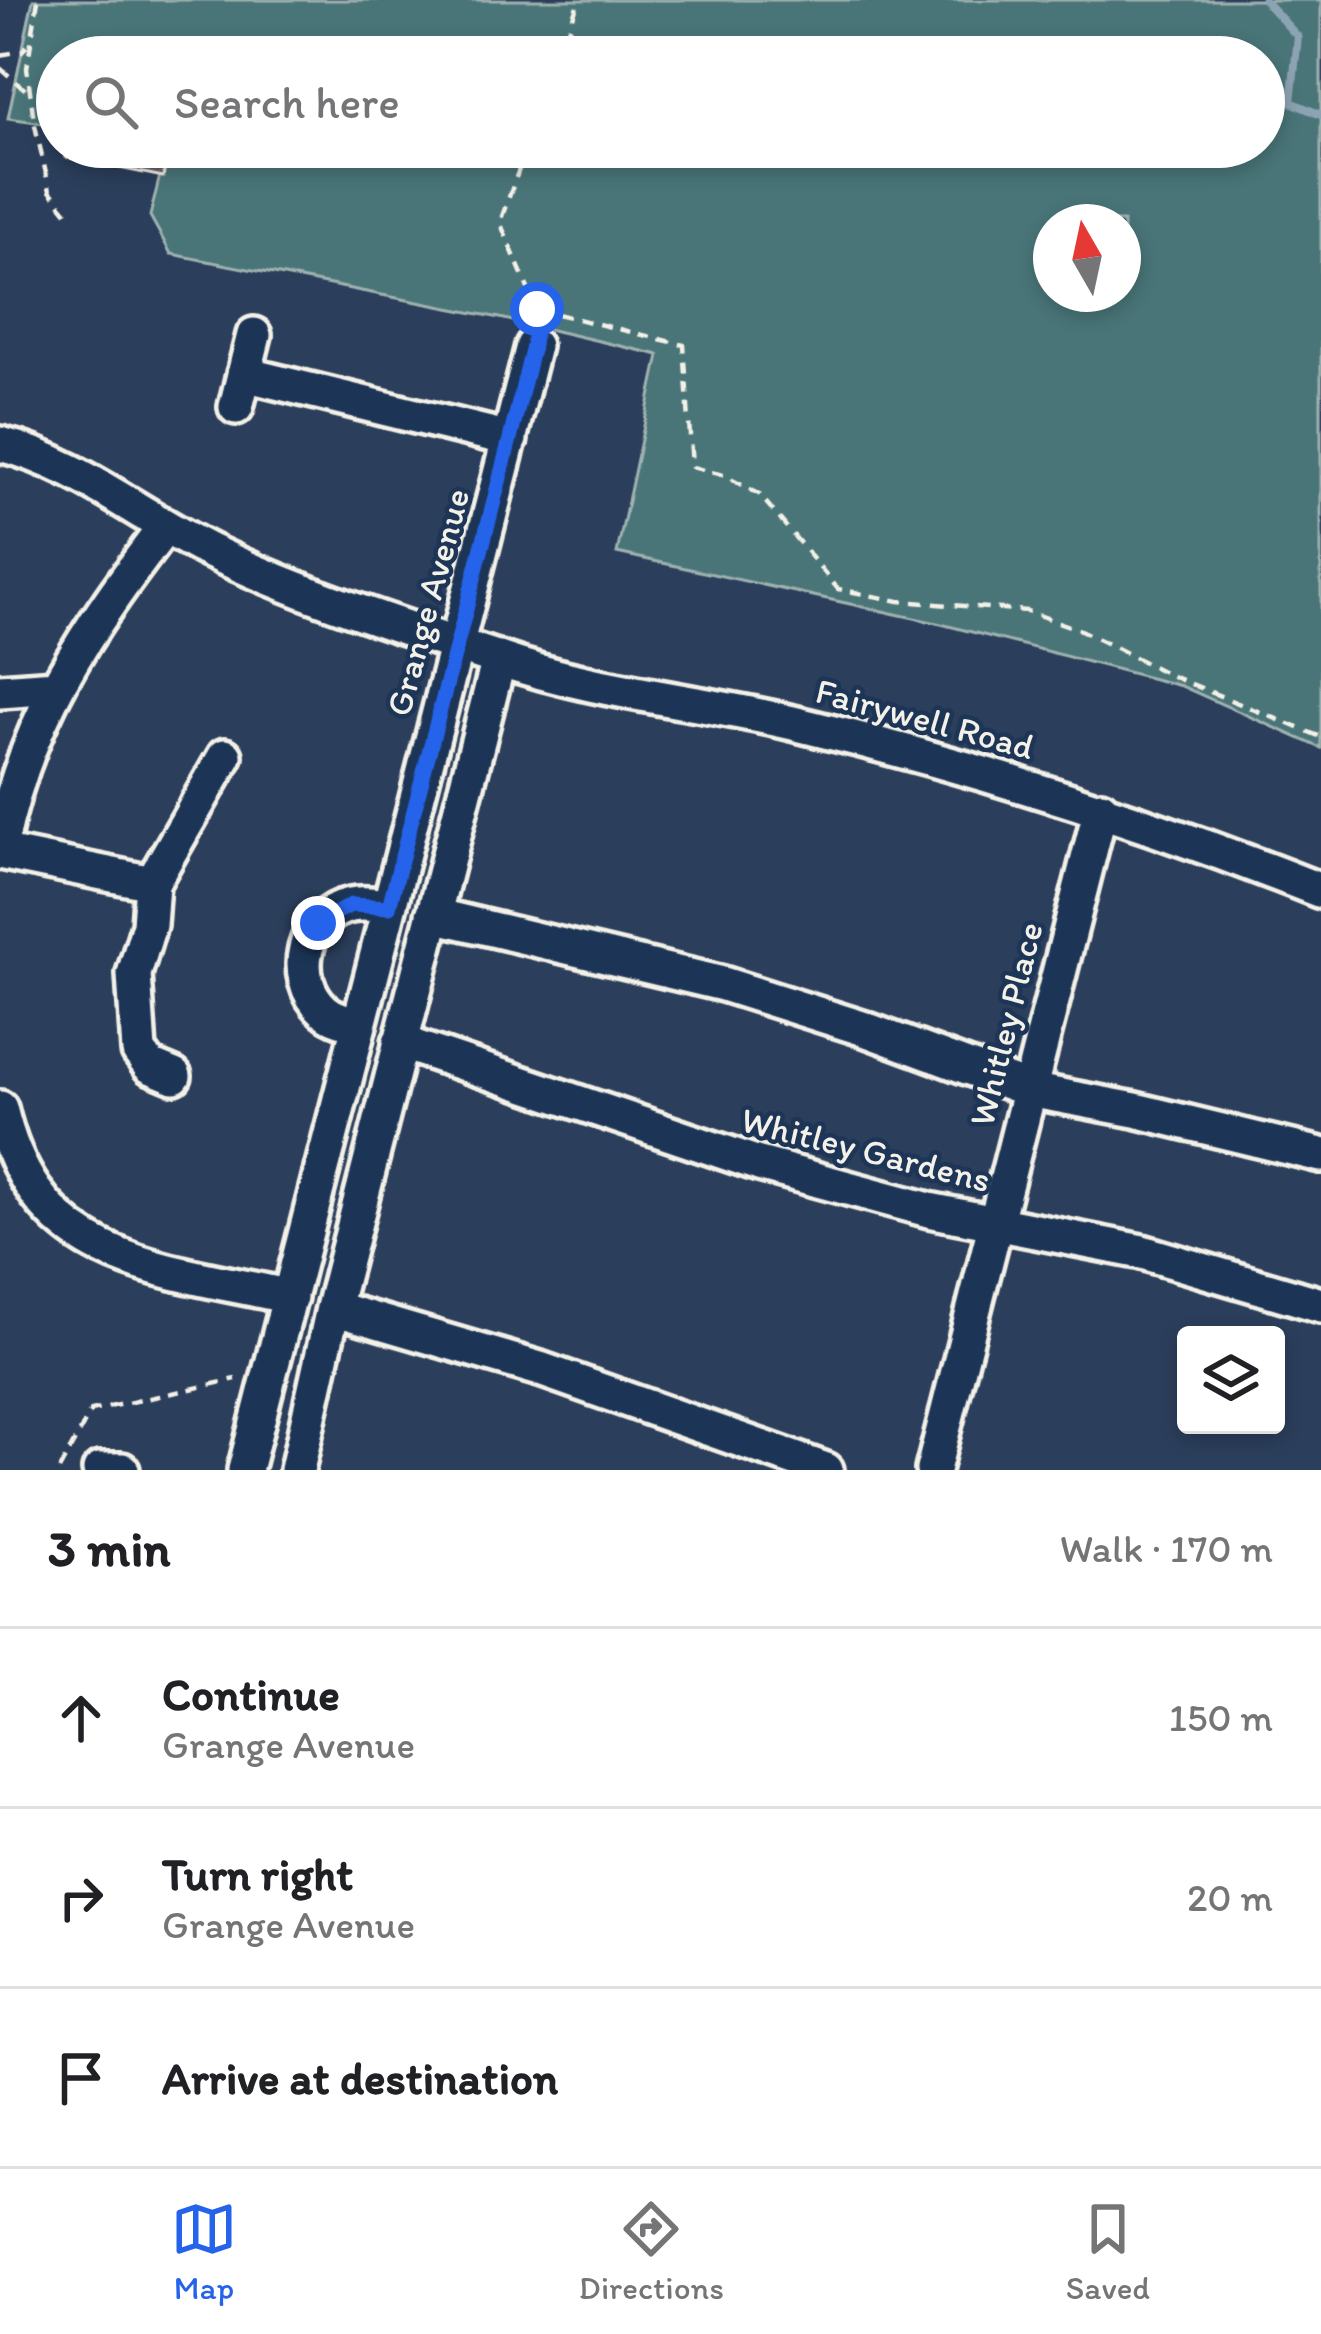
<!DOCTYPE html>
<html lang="en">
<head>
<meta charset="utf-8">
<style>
	:root { --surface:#fff; --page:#f6f6f6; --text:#202124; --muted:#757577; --line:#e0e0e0; --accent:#2563eb }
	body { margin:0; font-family:Itim,sans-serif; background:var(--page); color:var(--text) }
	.controls { position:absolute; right:36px; bottom:36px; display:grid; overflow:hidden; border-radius:12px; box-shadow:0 6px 18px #0003 }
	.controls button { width:108px; height:108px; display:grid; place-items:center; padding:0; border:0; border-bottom:3px solid var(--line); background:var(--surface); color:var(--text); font:60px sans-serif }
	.compass { position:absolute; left:1033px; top:204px; width:108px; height:108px; border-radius:50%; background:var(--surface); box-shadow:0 6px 18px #0003; rotate:351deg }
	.stop { position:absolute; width:36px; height:36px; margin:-27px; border:9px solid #2563eb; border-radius:50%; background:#fff }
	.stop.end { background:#2563eb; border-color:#fff; box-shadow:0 3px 12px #0008 }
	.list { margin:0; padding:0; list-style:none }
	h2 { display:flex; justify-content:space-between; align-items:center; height:156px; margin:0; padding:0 48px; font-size:51px }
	h2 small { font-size:39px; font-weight:400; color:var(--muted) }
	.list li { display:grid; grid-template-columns:78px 1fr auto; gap:36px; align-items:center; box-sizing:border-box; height:180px; padding:0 48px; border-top:3px solid var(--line) }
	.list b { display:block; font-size:45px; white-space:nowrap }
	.list p { margin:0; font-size:39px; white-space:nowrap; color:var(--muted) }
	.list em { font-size:39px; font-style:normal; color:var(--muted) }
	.icon { flex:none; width:66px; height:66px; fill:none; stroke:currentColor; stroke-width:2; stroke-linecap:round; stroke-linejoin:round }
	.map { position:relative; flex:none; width:1321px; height:1470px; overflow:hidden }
	.search { position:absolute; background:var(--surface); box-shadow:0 6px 18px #0003; left:36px; right:36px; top:36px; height:132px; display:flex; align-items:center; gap:30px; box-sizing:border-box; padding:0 42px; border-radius:66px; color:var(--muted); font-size:45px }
	.sheet { height:696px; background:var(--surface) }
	nav { display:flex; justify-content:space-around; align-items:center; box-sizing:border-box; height:168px; border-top:3px solid var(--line); background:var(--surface); font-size:33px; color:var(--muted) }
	nav a { display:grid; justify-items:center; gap:6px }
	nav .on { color:var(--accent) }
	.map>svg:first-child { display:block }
	.green { fill:#4a7478; stroke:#9fb2b0; stroke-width:3; fill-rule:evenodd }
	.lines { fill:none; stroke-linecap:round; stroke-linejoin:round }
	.stream { stroke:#8ca3b3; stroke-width:8 }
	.building { fill:#63626c; stroke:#f4f1e8; stroke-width:3 }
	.minor-casing { stroke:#f4f1e8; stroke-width:42 }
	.path { stroke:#f4f1e8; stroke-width:4.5; stroke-dasharray:12 9; stroke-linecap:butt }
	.minor { stroke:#1d3557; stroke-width:33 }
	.route { stroke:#2563eb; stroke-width:15 }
	.labels { text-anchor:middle; stroke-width:9; stroke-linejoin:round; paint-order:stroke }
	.street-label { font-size:36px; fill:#f4f1e8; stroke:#1d3557 }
</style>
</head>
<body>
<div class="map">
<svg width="1321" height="1470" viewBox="0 0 1321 1470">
	<rect width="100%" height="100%" fill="#2b3e5b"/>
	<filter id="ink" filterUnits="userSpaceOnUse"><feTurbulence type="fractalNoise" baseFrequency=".00833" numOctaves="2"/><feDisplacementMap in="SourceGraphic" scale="24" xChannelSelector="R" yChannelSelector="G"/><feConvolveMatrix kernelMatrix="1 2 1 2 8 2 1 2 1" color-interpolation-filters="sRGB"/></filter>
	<g filter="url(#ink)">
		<!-- green -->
		<path class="green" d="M 33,0 L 1321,0 L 1321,748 L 1181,686 L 937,623 L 617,553 L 659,355 L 500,318 L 171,254 L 150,216 L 167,147 L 1264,147 L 1264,57 L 57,57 L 57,125 L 8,118 ZM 1051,222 L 1123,222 L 1123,294 L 1051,294 Z"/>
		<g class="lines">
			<!-- stream -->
			<path class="stream" d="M 1264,0 L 1298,37 L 1291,102 L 1321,115"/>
		</g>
		<!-- building -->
		<path class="building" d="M 68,147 L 163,147 L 169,148 L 163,177 L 66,157 Z"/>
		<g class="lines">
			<!-- minor casing -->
			<g class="minor-casing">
				<path id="minor" d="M 244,374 L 510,439
					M 236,407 L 254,335
					M 0,444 C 78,463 139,516 210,551 C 303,596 402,626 499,659 C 594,692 695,700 793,723 C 974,766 1148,822 1321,891
					M 0,691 L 56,687
					M 0,848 C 26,718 86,630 165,527
					M 0,852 L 152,883
					M 433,915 L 723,984 L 862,1028 L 1029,1090 L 1135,1110 L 1321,1155
					M 359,1023 C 346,1021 334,1019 324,1010 C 288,977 303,915 351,905 C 364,902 377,905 389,907
					M 400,1042 L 759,1164 L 929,1210 L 1142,1252 L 1321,1305
					M 174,1076 L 150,1066 L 139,1051 L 134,974 L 149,925 L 152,883 L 225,756
					M 0,1108 C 37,1267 155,1266 290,1297
					M 333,1308 L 540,1369 L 826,1470
					M 100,1470 L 122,1470
					M 245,1470 L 533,346
					M 297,1470 L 333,1308 L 499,659
					M 933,1470 L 1101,808"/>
			</g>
			<!-- path -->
			<path class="path" d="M 38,0 L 27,68 L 34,121 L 50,191 L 67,212
				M 0,55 L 22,51 L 27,46
				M 559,57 L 579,0
				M 0,68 L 27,91
				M 527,147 L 500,222 L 537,310
				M 537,309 L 684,345 L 692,467 L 723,475 L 759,494 L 838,589 L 899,601 L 1027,611 L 1078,629 L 1174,677 L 1321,737
				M 59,1470 L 91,1411 L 236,1379"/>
			<!-- minor -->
			<use href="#minor" class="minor"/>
		</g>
	</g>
	<g class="lines" filter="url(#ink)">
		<!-- route -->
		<path class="route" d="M 318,923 L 351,905 L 389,907 L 510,439 L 533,346 L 537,309"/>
	</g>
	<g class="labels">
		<!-- street labels -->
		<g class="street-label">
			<text transform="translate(427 602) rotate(-75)" y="13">Grange Avenue</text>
			<text transform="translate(925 718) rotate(15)" y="13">Fairywell Road</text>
			<text transform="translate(1005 1024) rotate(-76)" y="13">Whitley Place</text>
			<text transform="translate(866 1149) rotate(14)" y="13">Whitley Gardens</text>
		</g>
	</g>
</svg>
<div class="controls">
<button><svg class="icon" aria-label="layers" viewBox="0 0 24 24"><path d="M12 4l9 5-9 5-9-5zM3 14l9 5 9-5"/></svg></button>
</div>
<svg class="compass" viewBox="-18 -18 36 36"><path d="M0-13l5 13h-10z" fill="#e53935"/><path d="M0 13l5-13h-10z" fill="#757577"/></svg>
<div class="stop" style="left:537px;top:309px"></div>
<div class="stop end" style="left:318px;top:923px"></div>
<div class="search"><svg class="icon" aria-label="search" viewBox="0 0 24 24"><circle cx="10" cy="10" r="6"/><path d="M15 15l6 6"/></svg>Search here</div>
</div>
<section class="sheet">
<h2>3 min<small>Walk · 170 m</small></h2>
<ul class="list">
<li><svg class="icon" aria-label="ahead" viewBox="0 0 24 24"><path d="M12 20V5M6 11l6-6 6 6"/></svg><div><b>Continue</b><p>Grange Avenue</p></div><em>150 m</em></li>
<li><svg class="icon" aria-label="right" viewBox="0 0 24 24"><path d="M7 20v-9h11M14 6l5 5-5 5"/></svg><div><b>Turn right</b><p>Grange Avenue</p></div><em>20 m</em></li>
<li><svg class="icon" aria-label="arrive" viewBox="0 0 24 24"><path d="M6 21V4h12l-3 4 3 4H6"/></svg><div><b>Arrive at destination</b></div></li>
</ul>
</section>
<nav>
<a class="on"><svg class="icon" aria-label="map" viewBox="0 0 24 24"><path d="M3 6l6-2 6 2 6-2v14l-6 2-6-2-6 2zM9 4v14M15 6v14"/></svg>Map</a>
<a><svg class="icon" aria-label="directions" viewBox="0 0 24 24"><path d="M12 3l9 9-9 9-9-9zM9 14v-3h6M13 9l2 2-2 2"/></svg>Directions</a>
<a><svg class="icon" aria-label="saved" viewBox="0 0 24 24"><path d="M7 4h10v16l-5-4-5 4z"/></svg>Saved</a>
</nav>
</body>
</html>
